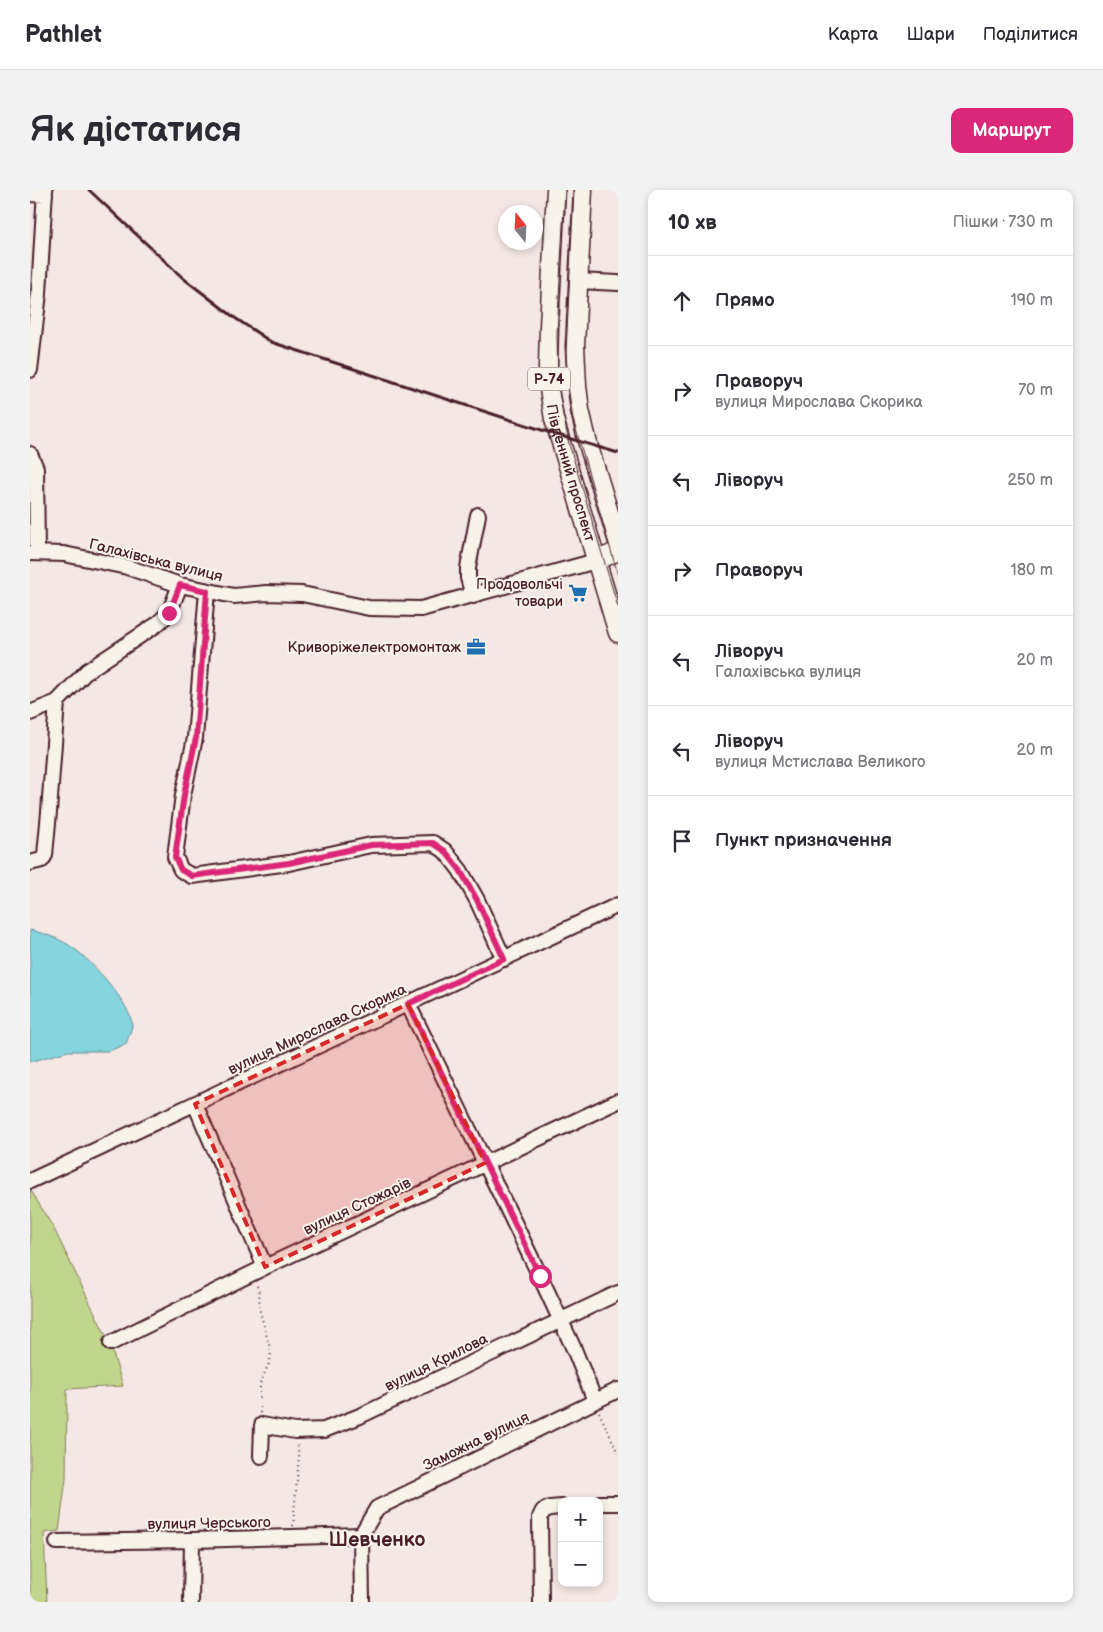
<!DOCTYPE html>
<html lang="uk">
<head>
<meta charset="utf-8">
<style>
	:root { --surface:#fff; --page:#f2f2f3; --text:#2b2b33; --muted:#7c7c81; --line:#e1e1e2; --accent:#db2777 }
	body { margin:0; font-family:"Balsamiq Sans",sans-serif; background:var(--page); color:var(--text) }
	.controls { position:absolute; right:15px; bottom:15px; display:grid; overflow:hidden; border-radius:10px; box-shadow:0 2px 8px #0003 }
	.controls button { width:45px; height:45px; display:grid; place-items:center; padding:0; border:0; border-bottom:1px solid var(--line); background:var(--surface); color:var(--text); font:25px sans-serif }
	.compass { position:absolute; left:468px; top:15px; width:45px; height:45px; border-radius:50%; background:var(--surface); box-shadow:0 2px 8px #0003; rotate:342deg }
	.stop { position:absolute; width:15px; height:15px; margin:-11px; border:4px solid #db2777; border-radius:50%; background:#fff }
	.stop.end { background:#db2777; border-color:#fff; box-shadow:0 1px 5px #0008 }
	.list { margin:0; padding:0; list-style:none }
	h2 { display:flex; justify-content:space-between; align-items:center; height:65px; margin:0; padding:0 20px; font-size:21px }
	h2 small { font-size:16px; font-weight:400; color:var(--muted) }
	.list li { display:grid; grid-template-columns:32px 1fr auto; gap:15px; align-items:center; box-sizing:border-box; height:90px; padding:0 20px; border-top:1px solid var(--line) }
	.list b { display:block; font-size:19px; white-space:nowrap }
	.list p { margin:0; font-size:16px; white-space:nowrap; color:var(--muted) }
	.list em { font-size:16px; font-style:normal; color:var(--muted) }
	.icon { flex:none; width:28px; height:28px; fill:none; stroke:currentColor; stroke-width:2; stroke-linecap:round; stroke-linejoin:round }
	.map { position:relative; flex:none; width:588px; height:1412px; overflow:hidden; border-radius:10px }
	header { display:flex; align-items:center; gap:30px; box-sizing:border-box; height:70px; padding:0 25px; background:var(--surface); border-bottom:1px solid var(--line) }
	header strong { font-size:24px }
	nav { display:flex; gap:28px; margin-inline-start:auto; font-size:18px }
	.intro { display:flex; align-items:center; justify-content:space-between; box-sizing:border-box; height:120px; padding:0 30px }
	h1 { margin:0; font-size:35px }
	.button { padding:12px 22px; border-radius:10px; background:var(--accent); color:#fff; font-size:18px; font-weight:700 }
	main { display:flex; gap:30px; padding:0 30px }
	aside { flex:1; background:var(--surface); border-radius:10px; box-shadow:0 2px 8px #0003 }
	.map>svg:first-child { display:block }
	.green { fill:#c0d68c; stroke:#857a5c }
	.water { fill:#84d5dd; stroke:#6d8c96 }
	.lines { fill:none; stroke-linecap:round; stroke-linejoin:round }
	.minor-casing { stroke:#4a1f2b; stroke-width:18 }
	.major-casing { stroke:#4a1f2b; stroke-width:21 }
	.path { stroke:#4a1f2b; stroke-width:2; stroke-dasharray:1 4; stroke-linecap:butt }
	.minor { stroke:#f7f3e8; stroke-width:14 }
	.major { stroke:#f7f3e8; stroke-width:18 }
	.tram { stroke:#4a1f2b; stroke-width:1 }
	.rail { stroke:#4a1f2b; stroke-width:3 }
	.route { stroke:#db2777; stroke-width:6 }
	.marked { fill:#d62828; fill-opacity:0.2; stroke:#d62828; stroke-width:4; stroke-dasharray:10 6; stroke-linejoin:round }
	.labels { text-anchor:middle; stroke-width:4; stroke-linejoin:round; paint-order:stroke }
	.shield { fill:#f7f3e8; stroke:#7e5f64; stroke-width:1 }
	.shield-label { font-size:14px; font-weight:bold; fill:#4a1f2b }
	.street-label { font-size:15px; fill:#4a1f2b; stroke:#f7f3e8 }
	.poi-label { font-size:15px; fill:#4a1f2b; stroke:#f7f3e8; text-anchor:end }
	.district-label { font-size:20px; font-weight:bold; fill:#4a1f2b; stroke:#f7f3e8 }
</style>
</head>
<body>
<header>
<strong>Pathlet</strong>
<nav><a>Карта</a><a>Шари</a><a>Поділитися</a></nav>
</header>
<div class="intro"><h1>Як дістатися</h1><a class="button">Маршрут</a></div>
<main>
<div class="map">
<svg width="588" height="1412" viewBox="0 0 588 1412">
	<rect width="100%" height="100%" fill="#f4e7e4"/>
	<filter id="ink" filterUnits="userSpaceOnUse"><feTurbulence type="fractalNoise" baseFrequency=".02" numOctaves="2"/><feDisplacementMap in="SourceGraphic" scale="10" xChannelSelector="R" yChannelSelector="G"/><feConvolveMatrix kernelMatrix="1 2 1 2 8 2 1 2 1" color-interpolation-filters="sRGB"/></filter>
	<g filter="url(#ink)">
		<!-- green -->
		<path class="green" d="M 0,999 L 24,1039 L 80,1154 L 93,1196 L 37,1199 L 36,1289 L 29,1341 L 14,1343 L 17,1412 L 0,1412 Z"/>
		<!-- water -->
		<path class="water" d="M 0,740 C 16,744 32,749 46,760 C 61,771 103,816 102,836 C 101,841 98,848 96,854 L 79,861 L 38,861 L 0,872 Z"/>
		<g class="lines">
			<!-- minor casing -->
			<g class="minor-casing">
				<path id="minor" d="M 0,4 L 15,5
					M 548,91 L 588,93
					M 0,180 L 9,103 L 15,0
					M 0,264 L 6,278 L 7,363
					M 0,363 L 34,364 L 97,377 L 150,395 L 204,406 L 236,403 L 272,404 L 339,418 L 391,419 L 566,371
					M 177,401 L 165,548 L 153,605 L 145,667 L 151,680 L 162,686 L 259,673 L 341,655 L 403,653 L 415,661 L 430,680 L 447,710 L 474,769
					M 443,406 L 438,388 L 438,378 L 448,325
					M 0,523 L 27,512 L 57,481 L 126,435 L 139,423 L 150,395
					M 0,673 L 12,670 L 15,665 L 19,622 L 27,512
					M 378,814 L 510,1086 L 544,1159 L 565,1211
					M 165,914 L 235,1077
					M 0,991 L 588,715
					M 81,1153 L 235,1077 L 588,911
					M 231,1266 L 232,1235 L 265,1241 L 294,1240 L 330,1226 L 588,1103
					M 569,1313 L 588,1313
					M 331,1345 L 347,1318 L 588,1200
					M 331,1345 L 332,1412
					M 27,1352 L 162,1350 L 331,1345
					M 161,1412 L 162,1350
					M 511,1412 L 510,1327 L 513,1321 L 520,1318 L 532,1317"/>
			</g>
			<!-- major casing -->
			<g class="major-casing">
				<g id="major">
					<path id="s1" d="M 526,0 L 519,137 L 518,177 L 519,199 L 524,229 L 588,443"/>
					<path d="M 553,0 L 545,156 L 547,196 L 550,220 L 558,254 L 588,352"/>
					<path d="M 566,371 L 588,361"/>
				</g>
			</g>
			<!-- path -->
			<path class="path" d="M 227,1096 L 229,1102 L 230,1121 L 241,1162 L 240,1171 L 230,1194 L 230,1225
				M 569,1222 L 588,1263
				M 263,1336 L 269,1266 L 267,1253"/>
			<!-- minor -->
			<use href="#minor" class="minor"/>
			<!-- major -->
			<use href="#major" class="major"/>
			<!-- tram -->
			<path class="tram" d="M 535,0 L 527,143 L 528,196 L 539,254 L 588,417
				M 544,0 L 536,162 L 538,196 L 543,229 L 588,385"/>
			<!-- rail -->
			<path class="rail" d="M 59,0 L 153,88 L 205,128 L 241,152 L 518,242 L 588,263"/>
		</g>
	</g>
	<g class="lines" filter="url(#ink)">
		<!-- route -->
		<path class="route" d="M 139,423 L 150,395 L 177,401 L 166,548 L 154,605 L 145,667 L 151,680 L 162,686 L 259,673 L 341,655 L 403,653 L 415,661 L 430,680 L 447,710 L 474,769 L 378,814 L 510,1086"/>
	</g>
	<!-- marked area -->
	<path class="marked" d="M 378,814 L 455,973 L 235,1077 L 165,914 Z"/>
	<!-- icons -->
	<defs>
		<g id="supermarket-bare" transform="scale(1.5)"><path d="M-6-5.5h2.5l.6 2H6L4.5 2H-2.5L-4.4-4H-6ZM-1.5 3.2a1.3 1.3 0 1 0 .1 0ZM3 3.2a1.3 1.3 0 1 0 .1 0Z" fill="#1f6fb2" stroke="#f7f3e8" stroke-width="2.5" paint-order="stroke"/></g>
		<g id="office-bare" transform="scale(1.5)"><path d="M-6-3h4V-5.5h4V-3h4V5H-6ZM-1-4.5V-3h2v-1.5ZM-6 0V1H6V0Z" fill="#1f6fb2" stroke="#f7f3e8" stroke-width="2.5" paint-order="stroke"/></g>
	</defs>
	<g fill-rule="evenodd">
		<use href="#supermarket-bare" x="548" y="403"/>
		<use href="#office-bare" x="446" y="457"/>
	</g>
	<g class="labels">
		<!-- shield labels -->
		<rect class="shield" x="498" y="177.5" width="42" height="23" rx="4"/>
		<g class="shield-label">
			<text x="519" y="194">Р-74</text>
		</g>
		<!-- street labels -->
		<g class="street-label">
			<text dy="5" stroke="none"><textPath href="#s1" startOffset="286">Південний проспект</textPath></text>
			<text transform="translate(126 370) rotate(14)" y="5">Галахівська вулиця</text>
			<text transform="translate(287 839) rotate(-25)" y="5">вулиця Мирослава Скорика</text>
			<text transform="translate(327 1016) rotate(-25)" y="5">вулиця Стожарів</text>
			<text transform="translate(406 1172) rotate(-26)" y="5">вулиця Крилова</text>
			<text transform="translate(446 1251) rotate(-26)" y="5">Заможна вулиця</text>
			<text transform="translate(179 1333) rotate(-1)" y="5">вулиця Черського</text>
		</g>
		<!-- poi labels -->
		<g class="poi-label">
			<text x="533" y="399">Продовольчі<tspan x="533" dy="17">товари</tspan></text>
			<text x="431" y="462">Криворіжелектромонтаж</text>
		</g>
		<!-- district labels -->
		<g class="district-label">
			<text x="347" y="1356">Шевченко</text>
		</g>
	</g>
</svg>
<div class="controls">
<button>+</button>
<button>−</button>
</div>
<svg class="compass" viewBox="-18 -18 36 36"><path d="M0-13l5 13h-10z" fill="#e53935"/><path d="M0 13l5-13h-10z" fill="#7c7c81"/></svg>
<div class="stop" style="left:510px;top:1086px"></div>
<div class="stop end" style="left:139px;top:423px"></div>
</div>
<aside>
<h2>10 хв<small>Пішки · 730 m</small></h2>
<ul class="list">
<li><svg class="icon" aria-label="ahead" viewBox="0 0 24 24"><path d="M12 20V5M6 11l6-6 6 6"/></svg><div><b>Прямо</b></div><em>190 m</em></li>
<li><svg class="icon" aria-label="right" viewBox="0 0 24 24"><path d="M7 20v-9h11M14 6l5 5-5 5"/></svg><div><b>Праворуч</b><p>вулиця Мирослава Скорика</p></div><em>70 m</em></li>
<li><svg class="icon" aria-label="left" viewBox="0 0 24 24"><path d="M17 20v-9H6M10 6l-5 5 5 5"/></svg><div><b>Ліворуч</b></div><em>250 m</em></li>
<li><svg class="icon" aria-label="right" viewBox="0 0 24 24"><path d="M7 20v-9h11M14 6l5 5-5 5"/></svg><div><b>Праворуч</b></div><em>180 m</em></li>
<li><svg class="icon" aria-label="left" viewBox="0 0 24 24"><path d="M17 20v-9H6M10 6l-5 5 5 5"/></svg><div><b>Ліворуч</b><p>Галахівська вулиця</p></div><em>20 m</em></li>
<li><svg class="icon" aria-label="left" viewBox="0 0 24 24"><path d="M17 20v-9H6M10 6l-5 5 5 5"/></svg><div><b>Ліворуч</b><p>вулиця Мстислава Великого</p></div><em>20 m</em></li>
<li><svg class="icon" aria-label="arrive" viewBox="0 0 24 24"><path d="M6 21V4h12l-3 4 3 4H6"/></svg><div><b>Пункт призначення</b></div></li>
</ul>
</aside>
</main>
</body>
</html>
